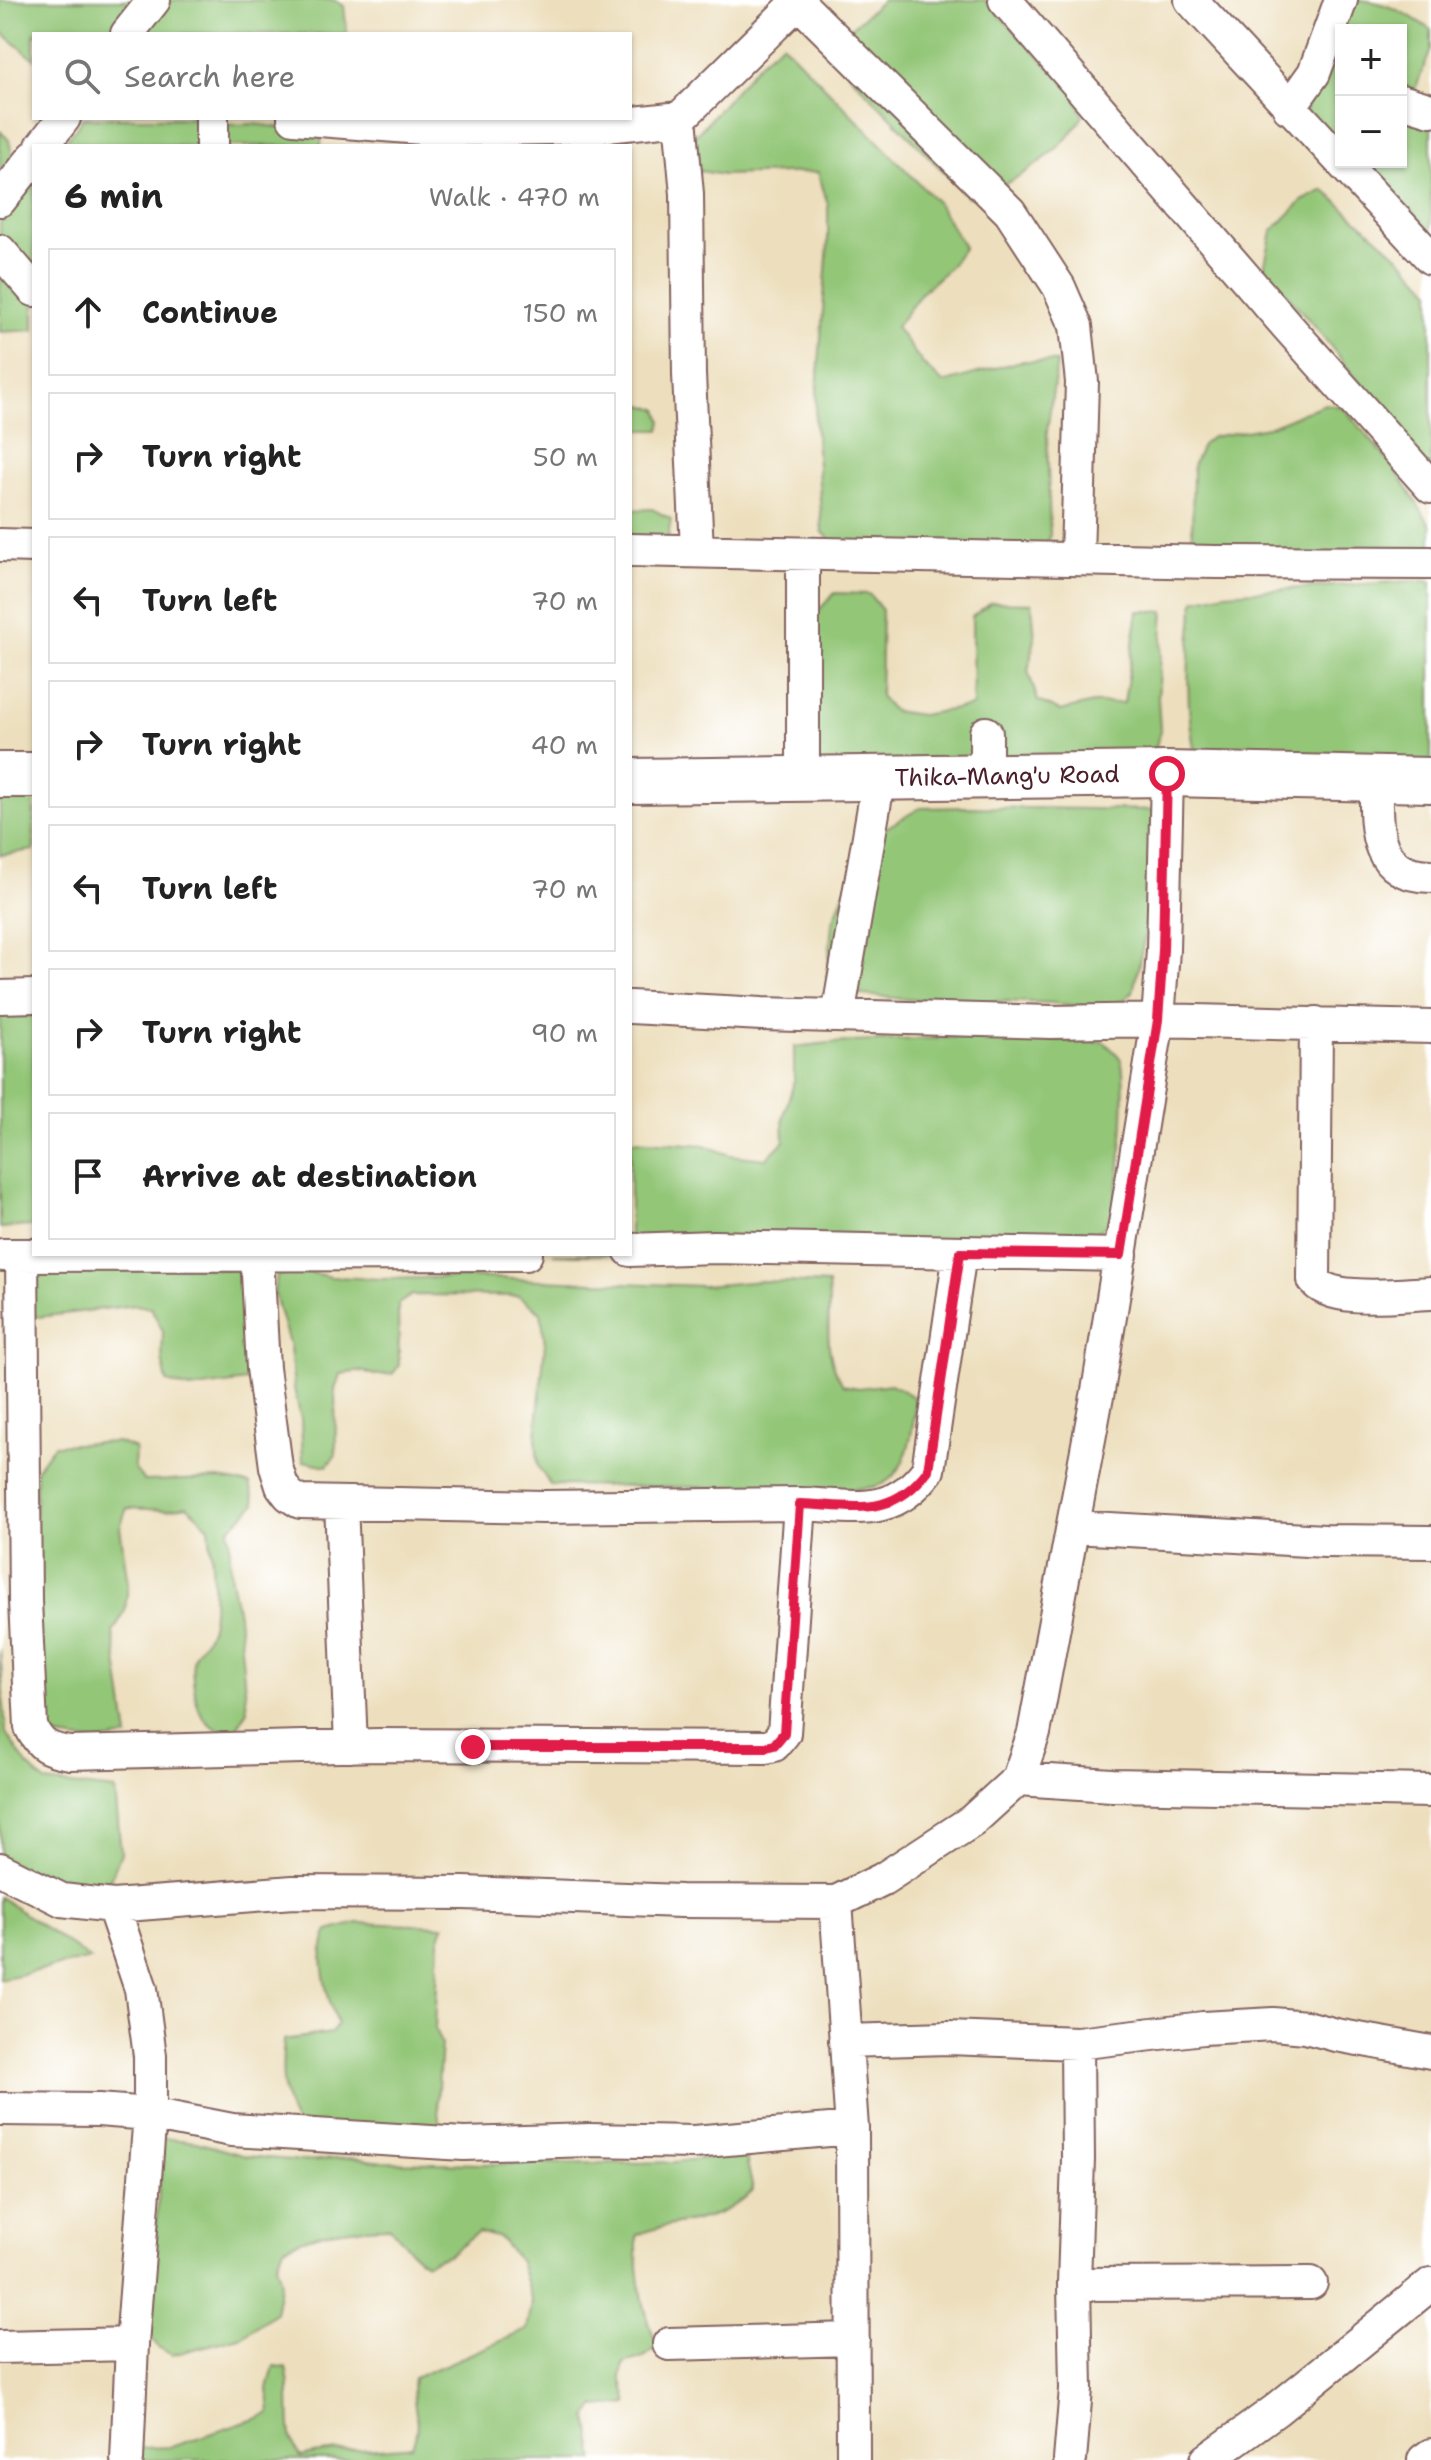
<!DOCTYPE html>
<html lang="en">
<head>
<meta charset="utf-8">
<style>
	:root { --surface:#fff; --page:#f6f6f6; --text:#222; --muted:#767676; --line:#e0e0e0 }
	body { margin:0; font-family:"Shantell Sans",sans-serif; background:var(--page); color:var(--text) }
	.controls { position:absolute; right:24px; top:24px; display:grid; overflow:hidden; border-radius:0px; box-shadow:0 2px 6px #0004 }
	.controls button { width:72px; height:72px; display:grid; place-items:center; padding:0; border:0; border-bottom:2px solid var(--line); background:var(--surface); color:var(--text); font:40px sans-serif }
	.stop { position:absolute; width:24px; height:24px; margin:-18px; border:6px solid #e11d48; border-radius:50%; background:#fff }
	.stop.end { background:#e11d48; border-color:#fff; box-shadow:0 2px 8px #0008 }
	.list { margin:0; padding:0; list-style:none }
	h2 { display:flex; justify-content:space-between; align-items:center; height:104px; margin:0; padding:0 32px; font-size:34px }
	h2 small { font-size:26px; font-weight:400; color:var(--muted) }
	.list li { display:grid; grid-template-columns:52px 1fr auto; gap:24px; align-items:center; box-sizing:border-box; height:128px; margin:0 16px 16px; padding:0 16px; border:2px solid var(--line); border-radius:0px }
	.list b { display:block; font-size:30px; white-space:nowrap }
	.list em { font-size:26px; font-style:normal; color:var(--muted) }
	.icon { flex:none; width:44px; height:44px; fill:none; stroke:currentColor; stroke-width:2; stroke-linecap:round; stroke-linejoin:round }
	.map { position:relative; flex:none; width:1431px; height:2460px; overflow:hidden }
	.search { position:absolute; background:var(--surface); box-shadow:0 2px 6px #0004; left:32px; top:32px; width:600px; height:88px; display:flex; align-items:center; gap:20px; box-sizing:border-box; padding:0 28px; border-radius:0px; color:var(--muted); font-size:30px }
	.panel { position:absolute; background:var(--surface); box-shadow:0 2px 6px #0004; left:32px; top:144px; width:600px; height:1112px; border-radius:0px }
	.map>svg:first-child { display:block }
	.green { fill:#93c677; stroke:#6e7251; stroke-width:2; fill-rule:evenodd }
	.lines { fill:none; stroke-linecap:round; stroke-linejoin:round }
	.minor-casing { stroke:#83625e; stroke-width:36 }
	.highway-casing { stroke:#83625e; stroke-width:48 }
	.minor { stroke:#fff; stroke-width:32 }
	.highway { stroke:#fff; stroke-width:44 }
	.route { stroke:#e11d48; stroke-width:10 }
	.labels { text-anchor:middle; stroke-width:8; stroke-linejoin:round; paint-order:stroke }
	.street-label { font-size:24px; fill:#4a1f2b; stroke:#fff }
</style>
</head>
<body>
<div class="map">
<svg width="1431" height="2460" viewBox="0 0 1431 2460">
	<rect width="100%" height="100%" fill="#fff"/>
	<filter id="ink" filterUnits="userSpaceOnUse"><feTurbulence type="fractalNoise" baseFrequency=".0125" numOctaves="2"/><feDisplacementMap in="SourceGraphic" scale="16" xChannelSelector="R" yChannelSelector="G"/><feConvolveMatrix kernelMatrix="1 2 1 2 8 2 1 2 1" color-interpolation-filters="sRGB"/></filter>
	<filter id="wash" filterUnits="userSpaceOnUse"><feTurbulence type="fractalNoise" baseFrequency=".006" numOctaves="4" result="noise"/><feDisplacementMap in="SourceGraphic" scale="32" xChannelSelector="R" yChannelSelector="G"/><feGaussianBlur stdDeviation="1.8" result="paint"/><feColorMatrix in="noise" values="0 0 0 0 0 0 0 0 0 0 0 0 0 0 0 0 0 1.4 0 .05"/><feComposite in="paint" operator="in"/></filter>
	<g filter="url(#wash)">
		<rect width="100%" height="100%" fill="#eddfbd"/>
		<!-- green -->
		<path class="green" d="M 0,0 L 136,0 L 115,34 L 34,34 L 34,59 L 0,31 Z
			M 173,0 L 335,0 L 344,6 L 347,34 L 143,34 L 160,10 Z
			M 883,0 L 985,0 L 1074,93 L 1083,116 C 1064,151 1007,190 968,197 L 850,75 L 844,34 Z
			M 1357,0 C 1383,0 1410,15 1431,30 L 1431,50 L 1412,97 L 1418,115 L 1431,122 L 1431,237 L 1418,240 C 1397,225 1313,149 1306,127 C 1299,107 1338,28 1347,5 ZM 1341,30 L 1401,30 L 1401,162 L 1341,162 Z
			M 782,43 L 936,201 L 964,247 L 949,268 L 922,292 L 896,327 L 923,364 L 943,383 L 1021,361 L 1057,362 L 1047,431 L 1050,534 L 1044,562 L 842,553 L 822,531 L 815,418 L 828,243 L 828,205 L 818,172 L 723,175 L 695,170 L 690,142 L 761,61 Z
			M 83,118 L 200,118 L 199,146 L 62,146 Z
			M 253,124 L 322,132 L 321,146 L 223,146 L 225,125 Z
			M 0,131 L 9,140 L 14,165 L 0,177 Z
			M 34,181 L 34,330 L 0,332 L 0,222 Z
			M 1324,190 L 1405,262 L 1431,291 L 1431,473 L 1320,333 L 1264,268 L 1272,231 L 1302,201 Z
			M 638,404 L 658,409 L 662,421 L 660,430 L 630,430 L 630,405 Z
			M 1325,404 L 1343,407 L 1394,467 L 1431,526 L 1431,560 L 1186,560 L 1192,544 L 1193,466 L 1202,445 L 1212,437 L 1268,427 Z
			M 652,509 L 671,519 L 665,557 L 630,560 L 630,510 Z
			M 1411,581 L 1431,581 L 1431,769 L 1198,766 C 1184,712 1187,655 1195,600 L 1225,593 Z
			M 835,593 L 869,594 L 882,610 L 880,696 L 893,711 L 921,715 L 973,706 L 972,617 L 991,602 L 1032,603 L 1035,639 L 1028,671 L 1038,701 L 1060,711 L 1093,703 L 1124,703 L 1138,611 L 1164,611 L 1158,698 L 1160,730 L 1154,755 L 825,767 L 807,751 L 813,616 Z
			M 0,799 L 34,799 L 34,850 L 0,855 Z
			M 967,807 L 1160,810 L 1150,911 L 1133,992 L 1112,1010 L 1052,1003 L 1005,1001 L 958,1004 L 852,994 L 827,979 L 832,924 L 848,882 L 874,835 L 920,808 Z
			M 0,1015 L 34,1016 L 34,1220 L 31,1226 L 0,1228 Z
			M 964,1037 L 1104,1042 C 1109,1047 1119,1054 1121,1060 C 1128,1078 1120,1204 1110,1220 C 1097,1240 1069,1241 1048,1245 L 579,1255 L 553,1254 L 630,1254 L 630,1142 L 633,1140 L 704,1145 L 730,1155 L 766,1159 L 784,1141 L 783,1118 L 794,1082 L 794,1047 L 830,1043 Z
			M 21,1265 L 203,1267 L 242,1271 L 261,1379 L 190,1389 L 167,1382 L 162,1359 L 163,1331 L 151,1308 L 136,1305 L 39,1317 L 18,1311 Z
			M 299,1270 L 331,1277 L 382,1279 L 462,1277 L 703,1286 L 762,1281 L 828,1284 C 832,1324 820,1348 843,1385 L 859,1388 L 891,1384 L 915,1398 C 914,1425 909,1478 876,1486 C 866,1489 854,1488 844,1489 L 550,1485 L 538,1466 L 536,1436 L 545,1344 L 541,1312 L 518,1296 L 412,1295 L 398,1304 L 399,1365 L 393,1374 L 375,1375 L 363,1371 L 340,1374 L 335,1390 L 336,1455 L 327,1466 L 303,1461 L 301,1419 L 294,1388 L 290,1347 L 274,1292 L 277,1275 Z
			M 117,1442 L 135,1449 L 134,1468 L 144,1481 L 219,1479 L 250,1484 L 255,1504 L 229,1529 L 231,1579 L 238,1615 L 247,1710 L 234,1734 C 222,1732 209,1727 202,1715 C 195,1703 189,1667 195,1654 C 203,1640 209,1639 212,1621 C 216,1597 211,1552 209,1527 L 187,1506 L 167,1510 L 127,1508 L 120,1527 L 128,1584 L 125,1611 L 113,1632 L 128,1737 L 96,1742 L 49,1736 L 34,1688 L 36,1470 L 54,1445 Z
			M 0,1649 L 6,1733 L 27,1765 L 45,1782 L 115,1790 L 121,1853 L 107,1886 L 75,1899 L 0,1861 Z
			M 0,1897 L 90,1959 L 0,1979 Z
			M 357,1923 L 444,1926 L 439,1941 L 435,2029 L 441,2044 L 437,2102 L 441,2137 L 295,2123 C 281,2097 281,2068 284,2040 L 331,2033 L 337,2024 C 328,1999 315,1955 328,1931 Z
			M 163,2138 L 196,2142 L 246,2156 L 302,2161 L 353,2158 L 383,2162 L 483,2164 L 626,2163 L 674,2162 L 745,2153 L 753,2190 C 719,2226 679,2218 637,2235 C 636,2271 643,2314 658,2347 L 644,2357 L 624,2363 L 621,2376 L 628,2404 L 595,2407 L 588,2417 L 595,2460 L 130,2460 L 140,2448 L 171,2447 L 270,2414 L 268,2389 L 274,2366 L 286,2368 C 294,2394 282,2439 301,2457 C 336,2448 375,2451 412,2446 C 424,2419 409,2402 414,2378 L 527,2330 L 532,2303 L 520,2262 L 500,2238 L 478,2232 L 449,2254 L 426,2263 C 409,2254 405,2241 390,2227 C 352,2228 319,2230 284,2247 L 276,2265 L 281,2281 L 275,2313 L 243,2336 L 172,2355 L 158,2347 L 148,2333 Z"/>
	</g>
	<g filter="url(#ink)">
		<g class="lines">
			<!-- minor casing -->
			<g class="minor-casing">
				<path id="minor" d="M 796,0 L 1010,212 L 1059,287 L 1076,326 L 1082,382 L 1077,557
					M 1005,0 L 1288,327 L 1431,487
					M 1191,0 L 1431,258
					M 127,34 L 154,0
					M 1401,101 L 1431,110
					M 1289,108 L 1314,73 L 1341,0
					M 294,118 L 447,130 L 598,127 L 680,118
					M 42,146 L 64,118
					M 212,146 L 212,118
					M 0,200 L 34,157
					M 0,251 L 34,290
					M 0,545 L 34,546
					M 630,550 L 1216,562 L 1431,563
					M 697,551 L 689,374 L 687,194 L 680,118 L 798,2
					M 986,777 L 986,733
					M 803,779 L 803,554
					M 1376,779 C 1376,825 1371,875 1431,876
					M 0,997 L 34,996
					M 630,1007 L 762,1014 L 1051,1022 L 1158,1020 L 1431,1027
					M 838,1016 L 879,778
					M 1316,1023 L 1314,1280 C 1331,1304 1403,1294 1431,1293
					M 630,1250 L 714,1247 L 1121,1255
					M 3,1255 L 526,1254
					M 257,1255 L 263,1368 L 276,1467 L 282,1486 L 289,1495 L 300,1502 L 543,1507 L 800,1504
					M 22,1256 L 25,1601 L 31,1727 C 40,1746 49,1750 70,1753 L 378,1745 L 766,1747 L 774,1745 L 784,1733 L 800,1504 C 855,1506 892,1519 928,1470 L 960,1253
					M 341,1503 L 351,1746
					M 1073,1527 L 1325,1541 L 1431,1542
					M 1018,1779 L 1112,1785 L 1431,1791
					M 0,1869 L 62,1900 L 113,1906 L 293,1892 L 464,1893 L 681,1901 L 836,1902 L 883,1879 L 972,1821 L 1018,1779 L 1034,1733 L 1098,1391 L 1158,1020 L 1163,950 L 1167,774
					M 836,1902 L 852,2128 L 853,2460
					M 113,1906 L 141,1989 L 150,2056 L 150,2114 L 132,2344 L 127,2460
					M 845,2041 L 948,2038 L 1077,2043 L 1203,2028 L 1273,2024 L 1306,2027 L 1336,2035 L 1431,2052
					M 1077,2043 L 1078,2159 L 1074,2284 L 1311,2283
					M 0,2109 L 98,2110 L 150,2114 L 232,2130 L 464,2144 L 589,2140 L 694,2142 L 852,2128
					M 669,2344 L 853,2339
					M 0,2347 L 132,2344
					M 1070,2460 L 1076,2389 L 1074,2284
					M 1207,2460 L 1276,2410 L 1431,2284
					M 1424,2460 L 1431,2455"/>
			</g>
			<!-- highway casing -->
			<g class="highway-casing">
				<path id="highway" d="M 0,775 L 34,775
					M 630,781 L 1167,774 L 1431,780"/>
			</g>
			<!-- minor -->
			<use href="#minor" class="minor"/>
			<!-- highway -->
			<use href="#highway" class="highway"/>
		</g>
	</g>
	<g class="lines" filter="url(#ink)">
		<!-- route -->
		<path class="route" d="M 473,1747 L 766,1747 L 774,1745 L 784,1733 L 800,1504 C 855,1506 892,1519 928,1470 L 960,1253 L 1121,1255 L 1158,1020 L 1163,950 L 1167,774"/>
	</g>
	<g class="labels">
		<!-- street labels -->
		<g class="street-label">
			<text transform="translate(1007 776) rotate(-1)" y="8">Thika-Mang'u Road</text>
		</g>
	</g>
</svg>
<div class="controls">
<button>+</button>
<button>−</button>
</div>
<div class="stop" style="left:1167px;top:774px"></div>
<div class="stop end" style="left:473px;top:1747px"></div>
<div class="search"><svg class="icon" aria-label="search" viewBox="0 0 24 24"><circle cx="10" cy="10" r="6"/><path d="M15 15l6 6"/></svg>Search here</div>
<section class="panel">
<h2>6 min<small>Walk · 470 m</small></h2>
<ul class="list">
<li><svg class="icon" aria-label="ahead" viewBox="0 0 24 24"><path d="M12 20V5M6 11l6-6 6 6"/></svg><div><b>Continue</b></div><em>150 m</em></li>
<li><svg class="icon" aria-label="right" viewBox="0 0 24 24"><path d="M7 20v-9h11M14 6l5 5-5 5"/></svg><div><b>Turn right</b></div><em>50 m</em></li>
<li><svg class="icon" aria-label="left" viewBox="0 0 24 24"><path d="M17 20v-9H6M10 6l-5 5 5 5"/></svg><div><b>Turn left</b></div><em>70 m</em></li>
<li><svg class="icon" aria-label="right" viewBox="0 0 24 24"><path d="M7 20v-9h11M14 6l5 5-5 5"/></svg><div><b>Turn right</b></div><em>40 m</em></li>
<li><svg class="icon" aria-label="left" viewBox="0 0 24 24"><path d="M17 20v-9H6M10 6l-5 5 5 5"/></svg><div><b>Turn left</b></div><em>70 m</em></li>
<li><svg class="icon" aria-label="right" viewBox="0 0 24 24"><path d="M7 20v-9h11M14 6l5 5-5 5"/></svg><div><b>Turn right</b></div><em>90 m</em></li>
<li><svg class="icon" aria-label="arrive" viewBox="0 0 24 24"><path d="M6 21V4h12l-3 4 3 4H6"/></svg><div><b>Arrive at destination</b></div></li>
</ul>
</section>
</div>
</body>
</html>
